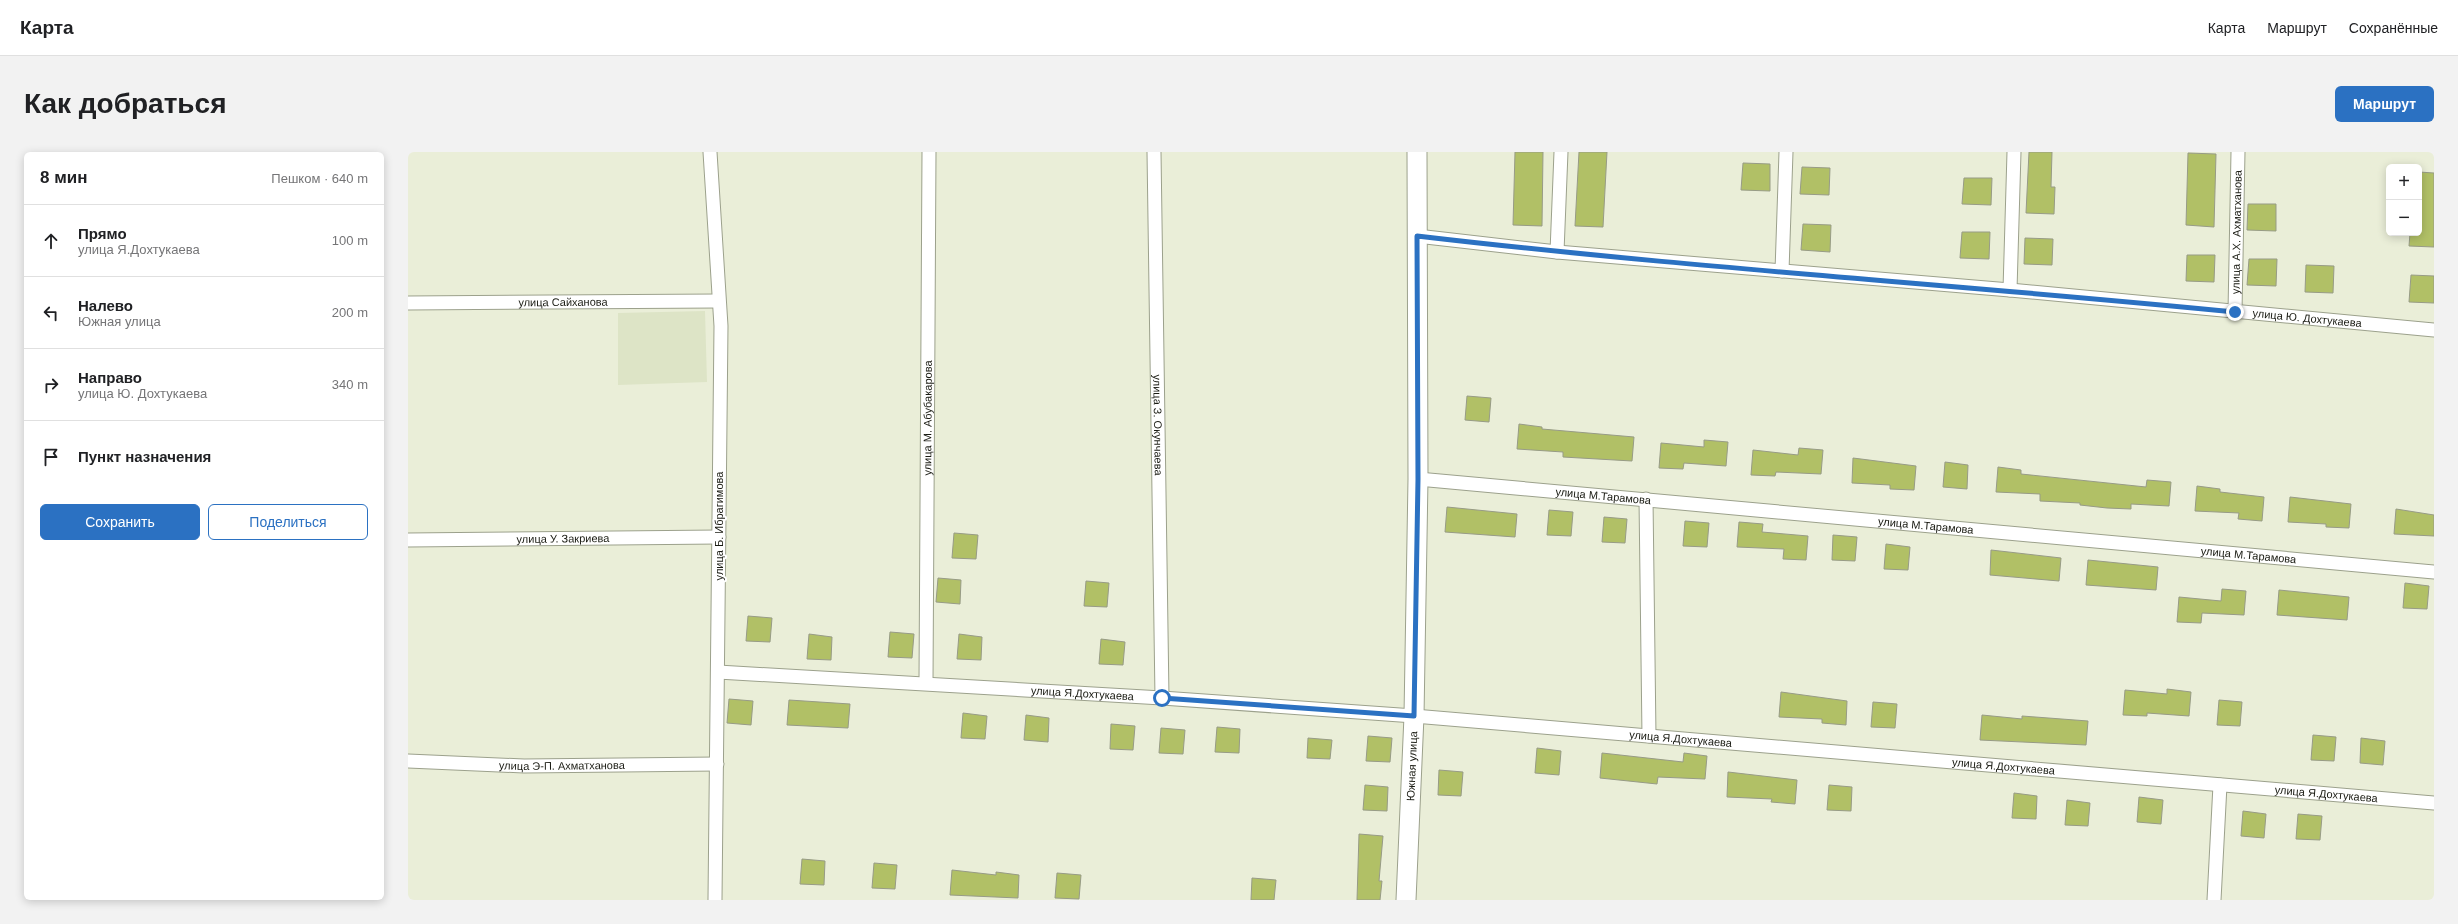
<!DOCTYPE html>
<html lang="ru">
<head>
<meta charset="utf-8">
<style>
	:root { --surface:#fff; --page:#f2f2f2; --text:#202124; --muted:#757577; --line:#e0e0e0; --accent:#2b71c2 }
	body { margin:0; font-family:Helvetica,sans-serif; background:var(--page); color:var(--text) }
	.controls { position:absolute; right:12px; top:12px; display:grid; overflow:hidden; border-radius:6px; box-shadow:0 2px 10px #0003 }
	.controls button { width:36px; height:36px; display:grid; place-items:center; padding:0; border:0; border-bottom:1px solid var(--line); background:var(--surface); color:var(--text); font:20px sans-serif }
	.stop { position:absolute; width:12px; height:12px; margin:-9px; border:3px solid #2b71c2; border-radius:50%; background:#fff }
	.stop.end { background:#2b71c2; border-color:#fff; box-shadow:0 1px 4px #0008 }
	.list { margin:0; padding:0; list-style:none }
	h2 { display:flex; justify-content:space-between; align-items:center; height:52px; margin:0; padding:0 16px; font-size:17px }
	h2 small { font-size:13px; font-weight:400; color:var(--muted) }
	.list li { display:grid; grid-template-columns:26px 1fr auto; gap:12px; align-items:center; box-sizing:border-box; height:72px; padding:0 16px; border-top:1px solid var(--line) }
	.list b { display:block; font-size:15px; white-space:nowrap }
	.list p { margin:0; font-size:13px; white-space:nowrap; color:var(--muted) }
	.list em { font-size:13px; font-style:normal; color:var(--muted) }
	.actions { display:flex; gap:8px; padding:12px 16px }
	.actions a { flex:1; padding:9px 0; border:1px solid var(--accent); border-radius:6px; text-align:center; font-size:14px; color:var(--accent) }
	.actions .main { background:var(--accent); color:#fff }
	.icon { flex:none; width:22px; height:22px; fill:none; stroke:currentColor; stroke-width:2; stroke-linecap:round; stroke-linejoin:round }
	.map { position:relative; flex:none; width:2026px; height:748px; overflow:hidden; border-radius:6px }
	header { display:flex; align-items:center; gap:24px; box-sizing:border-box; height:56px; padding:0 20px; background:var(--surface); border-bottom:1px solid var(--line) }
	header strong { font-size:19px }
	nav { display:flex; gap:22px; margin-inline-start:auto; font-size:14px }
	.intro { display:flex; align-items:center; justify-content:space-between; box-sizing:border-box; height:96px; padding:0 24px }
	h1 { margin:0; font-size:28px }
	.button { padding:10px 18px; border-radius:6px; background:var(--accent); color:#fff; font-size:14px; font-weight:700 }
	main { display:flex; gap:24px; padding:0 24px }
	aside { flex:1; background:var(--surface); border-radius:6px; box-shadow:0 2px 10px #0003 }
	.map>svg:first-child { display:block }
	.built { fill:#dde4c6 }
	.building { fill:#b1c066; stroke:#979b86 }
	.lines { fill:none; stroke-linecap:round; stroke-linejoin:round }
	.street-casing { stroke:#9ca18c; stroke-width:15 }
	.secondary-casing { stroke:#9ca18c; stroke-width:21 }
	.street { stroke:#fff; stroke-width:13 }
	.secondary { stroke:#fff; stroke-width:19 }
	.route { stroke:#2b71c2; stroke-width:5 }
	.labels { text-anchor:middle; stroke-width:4; stroke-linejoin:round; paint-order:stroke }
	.street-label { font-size:11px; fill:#191a12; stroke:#fff }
</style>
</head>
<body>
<header>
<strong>Карта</strong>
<nav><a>Карта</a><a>Маршрут</a><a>Сохранённые</a></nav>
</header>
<div class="intro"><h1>Как добраться</h1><a class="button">Маршрут</a></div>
<main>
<aside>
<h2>8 мин<small>Пешком · 640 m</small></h2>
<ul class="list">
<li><svg class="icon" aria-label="ahead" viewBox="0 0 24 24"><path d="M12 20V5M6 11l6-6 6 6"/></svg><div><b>Прямо</b><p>улица Я.Дохтукаева</p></div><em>100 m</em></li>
<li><svg class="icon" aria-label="left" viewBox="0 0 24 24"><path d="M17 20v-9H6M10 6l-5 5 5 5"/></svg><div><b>Налево</b><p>Южная улица</p></div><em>200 m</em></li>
<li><svg class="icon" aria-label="right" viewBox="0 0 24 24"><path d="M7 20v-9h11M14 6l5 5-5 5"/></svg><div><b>Направо</b><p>улица Ю. Дохтукаева</p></div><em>340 m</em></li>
<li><svg class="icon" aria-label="arrive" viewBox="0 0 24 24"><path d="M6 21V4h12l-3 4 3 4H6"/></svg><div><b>Пункт назначения</b></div></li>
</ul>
<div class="actions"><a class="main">Сохранить</a><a>Поделиться</a></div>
</aside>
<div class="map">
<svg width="2026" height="748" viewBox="0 0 2026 748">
	<rect width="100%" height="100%" fill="#eaeed8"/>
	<!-- built -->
	<path class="built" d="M 297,159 L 299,230 L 210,233 L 210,161 Z"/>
	<!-- building -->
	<path class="building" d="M 1107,0 L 1135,0 L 1134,74 L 1105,73 Z
		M 1171,0 L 1199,0 L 1195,75 L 1167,74 Z
		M 1621,0 L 1644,0 L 1643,35 L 1647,35 L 1646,62 L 1618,61 Z
		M 1780,1 L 1808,2 L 1806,75 L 1778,73 Z
		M 1335,11 L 1362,12 L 1362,39 L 1333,38 Z
		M 1394,15 L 1422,16 L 1421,43 L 1392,42 Z
		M 2011,20 L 2026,21 L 2026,95 L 2001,94 L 2002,81 L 2011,81 Z
		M 1556,26 L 1584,26 L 1583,53 L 1554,52 Z
		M 1840,52 L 1868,52 L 1868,79 L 1839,78 Z
		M 1395,72 L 1423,73 L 1422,100 L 1393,98 Z
		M 1554,80 L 1582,80 L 1581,107 L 1552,106 Z
		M 1617,86 L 1645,87 L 1644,113 L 1616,112 Z
		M 1779,103 L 1807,103 L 1806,130 L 1778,129 Z
		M 1841,107 L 1869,107 L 1868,134 L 1839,133 Z
		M 1898,113 L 1926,114 L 1925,141 L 1897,140 Z
		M 2003,123 L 2026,124 L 2026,151 L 2001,150 Z
		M 1059,244 L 1083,246 L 1081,270 L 1057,268 Z
		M 1111,272 L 1134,275 L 1134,277 L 1226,285 L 1224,309 L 1155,305 L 1155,300 L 1109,297 Z
		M 1296,288 L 1320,290 L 1318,314 L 1276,311 L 1275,317 L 1251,316 L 1253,291 L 1296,295 Z
		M 1391,296 L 1415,298 L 1413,322 L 1368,320 L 1367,324 L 1343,323 L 1345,298 L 1390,303 Z
		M 1445,306 L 1508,314 L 1506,338 L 1482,337 L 1482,333 L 1444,331 Z
		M 1537,310 L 1560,313 L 1559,337 L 1535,335 Z
		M 1590,315 L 1613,318 L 1613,322 L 1738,335 L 1739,328 L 1763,330 L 1761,354 L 1723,352 L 1723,357 L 1699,356 L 1672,353 L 1672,351 L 1632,349 L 1632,342 L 1588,340 Z
		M 1789,334 L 1812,337 L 1812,340 L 1856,345 L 1854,369 L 1830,367 L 1831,361 L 1787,359 Z
		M 1882,345 L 1943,352 L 1941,376 L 1918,375 L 1918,372 L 1880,370 Z
		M 1039,355 L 1109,362 L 1107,385 L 1037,380 Z
		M 1988,357 L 2026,363 L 2026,384 L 1986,382 Z
		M 1141,358 L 1165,360 L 1163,384 L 1139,383 Z
		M 1196,365 L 1219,367 L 1217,391 L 1194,390 Z
		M 1277,369 L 1301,371 L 1299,395 L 1275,394 Z
		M 1331,370 L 1355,372 L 1354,380 L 1400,384 L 1398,408 L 1375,407 L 1376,397 L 1329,395 Z
		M 546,381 L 570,383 L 568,407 L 544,406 Z
		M 1425,383 L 1449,385 L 1447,409 L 1424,408 Z
		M 1478,392 L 1502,395 L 1500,418 L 1476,417 Z
		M 1583,398 L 1653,406 L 1651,429 L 1582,423 Z
		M 1680,408 L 1750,415 L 1748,438 L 1678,433 Z
		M 530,426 L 553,428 L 552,452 L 528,450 Z
		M 678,429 L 701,431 L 699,455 L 676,454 Z
		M 1997,431 L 2021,434 L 2019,457 L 1995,456 Z
		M 1814,437 L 1838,439 L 1836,463 L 1794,461 L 1793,471 L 1769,470 L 1771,445 L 1813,449 Z
		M 1871,438 L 1941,445 L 1939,468 L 1869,463 Z
		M 340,464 L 364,466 L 362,490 L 338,489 Z
		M 482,480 L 506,482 L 504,506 L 480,505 Z
		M 401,482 L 424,485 L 423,508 L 399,507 Z
		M 551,482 L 574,485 L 573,508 L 549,507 Z
		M 693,487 L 717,490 L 715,513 L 691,512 Z
		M 1759,537 L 1783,540 L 1781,564 L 1739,561 L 1739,564 L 1715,563 L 1717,538 L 1759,542 Z
		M 1373,540 L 1439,549 L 1438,573 L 1414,571 L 1414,567 L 1371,565 Z
		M 321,547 L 345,549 L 343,573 L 319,571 Z
		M 381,548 L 442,552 L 440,576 L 379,573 Z
		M 1811,548 L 1834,550 L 1832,574 L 1809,573 Z
		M 1465,550 L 1489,552 L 1487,576 L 1463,575 Z
		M 555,561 L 579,564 L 577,587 L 553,586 Z
		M 618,563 L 641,566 L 640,590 L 616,588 Z
		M 1574,563 L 1614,567 L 1614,564 L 1680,569 L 1678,593 L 1572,588 Z
		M 703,572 L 727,574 L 725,598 L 702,597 Z
		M 809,575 L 832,577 L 831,601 L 807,600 Z
		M 753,576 L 777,578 L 775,602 L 751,601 Z
		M 1905,583 L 1928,585 L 1926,609 L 1903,608 Z
		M 960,584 L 984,586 L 982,610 L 958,609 Z
		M 900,586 L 924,588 L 922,607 L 899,606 Z
		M 1953,586 L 1977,589 L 1975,613 L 1952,611 Z
		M 1129,596 L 1153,599 L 1151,623 L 1127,621 Z
		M 1194,601 L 1275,610 L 1276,601 L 1299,604 L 1297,627 L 1250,625 L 1249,632 L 1192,626 Z
		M 1031,618 L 1055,620 L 1053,644 L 1030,643 Z
		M 1320,620 L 1389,628 L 1387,652 L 1363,650 L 1364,647 L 1319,645 Z
		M 957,633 L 980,635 L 979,659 L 955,658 Z
		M 1421,633 L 1444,635 L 1443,659 L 1419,658 Z
		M 1606,641 L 1629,644 L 1628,667 L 1604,666 Z
		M 1731,645 L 1755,648 L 1753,672 L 1729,670 Z
		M 1659,648 L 1682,651 L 1680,674 L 1657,673 Z
		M 1835,659 L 1858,662 L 1856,686 L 1833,684 Z
		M 1890,662 L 1914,664 L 1912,688 L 1888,687 Z
		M 951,682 L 975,684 L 971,729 L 974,729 L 972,748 L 949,748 Z
		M 394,707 L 417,709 L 416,733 L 392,732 Z
		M 466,711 L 489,713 L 487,737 L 464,736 Z
		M 544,718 L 588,723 L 588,720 L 611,723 L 610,746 L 542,743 Z
		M 649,721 L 673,723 L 671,747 L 647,746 Z
		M 844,726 L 868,728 L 866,748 L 843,748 Z"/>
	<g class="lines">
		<!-- street casing -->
		<g class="street-casing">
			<g id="street">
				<path d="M 302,0 L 313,174 L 307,748"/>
				<path id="s1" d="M 746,0 L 754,546"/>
				<path id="s2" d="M 1009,84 L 1149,100 L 1602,138 L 2026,178"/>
				<path d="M 1149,100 L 1153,0"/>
				<path d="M 1374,119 L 1378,0"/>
				<path d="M 1602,138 L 1606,0"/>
				<path id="s3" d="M 0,151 L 310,149"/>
				<path id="s4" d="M 1827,160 L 1830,0"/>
				<path id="s5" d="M 1010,327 L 2026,420"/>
				<path d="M 1238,347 L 1241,584"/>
				<path id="s6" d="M 0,388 L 311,385"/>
				<path id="s7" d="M 310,520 L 754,546 L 1006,564 L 2026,651"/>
				<path id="s8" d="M 518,531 L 521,0"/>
				<path id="s9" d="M 0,609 L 116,614 L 309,612"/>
				<path d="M 1806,748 L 1812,633"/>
			</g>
		</g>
		<!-- secondary casing -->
		<g class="secondary-casing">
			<g id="secondary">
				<path id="s10" d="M 998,748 L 1006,564 L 1010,327 L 1009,0"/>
			</g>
		</g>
		<!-- street -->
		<use href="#street" class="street"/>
		<!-- secondary -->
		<use href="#secondary" class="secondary"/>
	</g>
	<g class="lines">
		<!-- route -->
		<path class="route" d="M 754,546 L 1006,564 L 1010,327 L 1009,84 C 1281,116 1555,133 1827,160"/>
	</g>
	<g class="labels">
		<!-- street labels -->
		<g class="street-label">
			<text dy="4" stroke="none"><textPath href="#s4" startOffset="80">улица А.Х. Ахматханова</textPath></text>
			<text dy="4" stroke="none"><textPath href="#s3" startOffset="155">улица Сайханова</textPath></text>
			<text dy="4" stroke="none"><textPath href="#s2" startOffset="894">улица Ю. Дохтукаева</textPath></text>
			<text dy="4" stroke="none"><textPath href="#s8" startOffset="265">улица М. Абубакарова</textPath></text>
			<text dy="4" stroke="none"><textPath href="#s1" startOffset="273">улица З. Окунчаева</textPath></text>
			<text dy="4" stroke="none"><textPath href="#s5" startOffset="186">улица М.Тарамова</textPath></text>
			<text dy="4" stroke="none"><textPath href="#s5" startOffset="510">улица М.Тарамова</textPath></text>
			<text transform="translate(311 374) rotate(-90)" y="4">улица Б. Ибрагимова</text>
			<text dy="4" stroke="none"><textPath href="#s6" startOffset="155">улица У. Закриева</textPath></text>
			<text dy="4" stroke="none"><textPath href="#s5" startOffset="834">улица М.Тарамова</textPath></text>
			<text dy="4" stroke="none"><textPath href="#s7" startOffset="365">улица Я.Дохтукаева</textPath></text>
			<text dy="4" stroke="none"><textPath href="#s7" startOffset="965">улица Я.Дохтукаева</textPath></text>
			<text dy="4" stroke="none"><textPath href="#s9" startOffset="154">улица Э-П. Ахматханова</textPath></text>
			<text dy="4" stroke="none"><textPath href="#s10" startOffset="134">Южная улица</textPath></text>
			<text dy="4" stroke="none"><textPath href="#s7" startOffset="1289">улица Я.Дохтукаева</textPath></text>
			<text dy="4" stroke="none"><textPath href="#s7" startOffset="1613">улица Я.Дохтукаева</textPath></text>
		</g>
	</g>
</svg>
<div class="controls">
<button>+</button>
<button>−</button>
</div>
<div class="stop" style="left:754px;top:546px"></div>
<div class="stop end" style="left:1827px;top:160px"></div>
</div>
</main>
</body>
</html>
